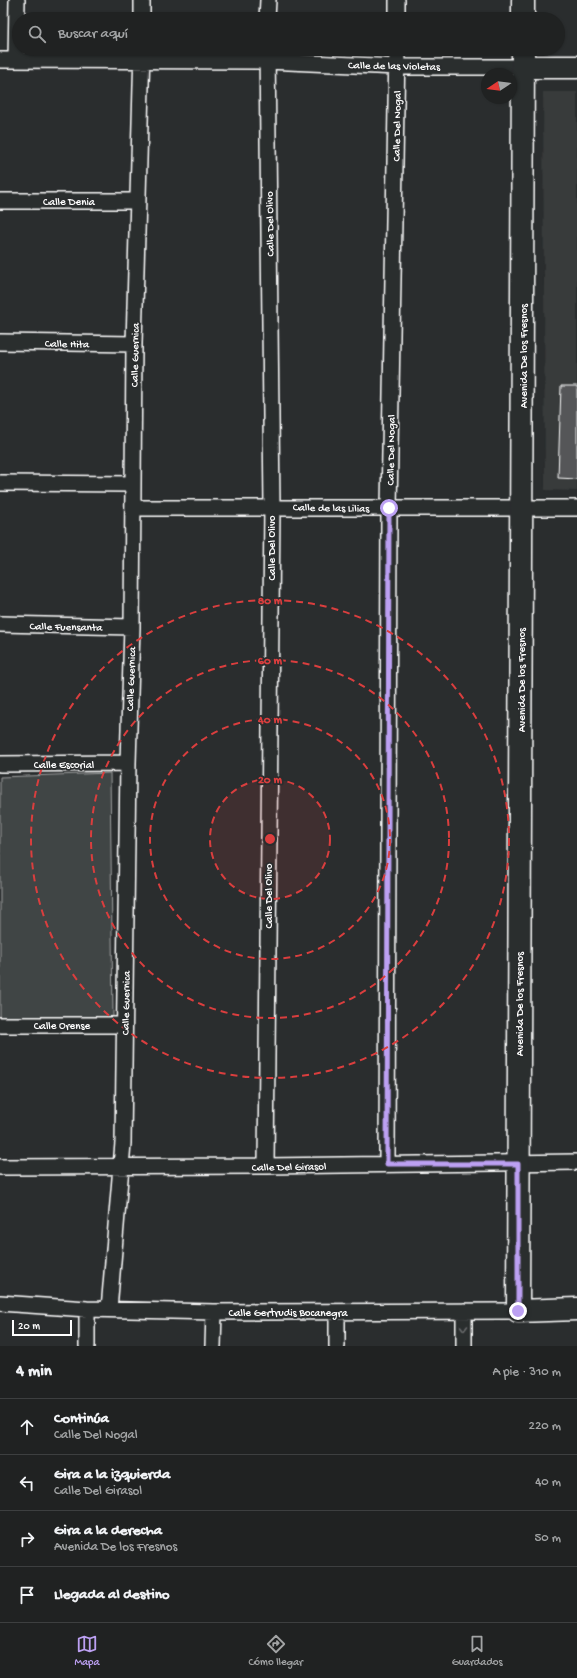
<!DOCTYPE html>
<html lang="es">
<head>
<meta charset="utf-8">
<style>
	:root { --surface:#202222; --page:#282a2a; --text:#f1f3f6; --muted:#a2a4a5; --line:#3d3f40; --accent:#bca0f2 }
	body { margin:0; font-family:"Gochi Hand",sans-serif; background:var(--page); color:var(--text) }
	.compass { position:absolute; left:481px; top:68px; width:36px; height:36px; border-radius:50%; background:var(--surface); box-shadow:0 1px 3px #0004; rotate:257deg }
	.scale { position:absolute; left:12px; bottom:10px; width:60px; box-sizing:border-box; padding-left:4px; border:2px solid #fff; border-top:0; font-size:11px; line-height:14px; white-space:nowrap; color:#fff; -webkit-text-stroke:3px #2a2d2e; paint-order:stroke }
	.stop { position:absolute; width:12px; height:12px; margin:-9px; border:3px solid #bca0f2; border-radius:50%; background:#fff }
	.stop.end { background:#bca0f2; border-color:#fff; box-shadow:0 1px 4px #0008 }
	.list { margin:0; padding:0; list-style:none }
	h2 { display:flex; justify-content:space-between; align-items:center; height:52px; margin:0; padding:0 16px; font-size:17px }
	h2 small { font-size:13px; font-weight:400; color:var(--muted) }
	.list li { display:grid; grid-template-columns:26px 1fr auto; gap:12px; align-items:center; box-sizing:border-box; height:56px; padding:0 16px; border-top:1px solid var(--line) }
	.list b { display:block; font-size:15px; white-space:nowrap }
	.list p { margin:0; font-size:13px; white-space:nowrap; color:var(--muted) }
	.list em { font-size:13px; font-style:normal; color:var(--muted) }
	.icon { flex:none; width:22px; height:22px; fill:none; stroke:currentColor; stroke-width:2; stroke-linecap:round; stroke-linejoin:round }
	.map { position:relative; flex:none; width:577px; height:1346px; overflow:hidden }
	.search { position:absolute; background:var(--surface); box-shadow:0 1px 3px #0004; left:12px; right:12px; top:12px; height:44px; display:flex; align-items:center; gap:10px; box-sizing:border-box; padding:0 14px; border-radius:22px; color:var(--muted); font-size:15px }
	.sheet { height:276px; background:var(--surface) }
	nav { display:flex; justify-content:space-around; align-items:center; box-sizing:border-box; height:56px; border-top:1px solid var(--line); background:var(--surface); font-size:11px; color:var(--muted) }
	nav a { display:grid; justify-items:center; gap:2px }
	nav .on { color:var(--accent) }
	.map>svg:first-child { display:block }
	.built { fill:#373a3b }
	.green { fill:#414445; stroke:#a0a2a2 }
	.building { fill:#555758; stroke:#fff }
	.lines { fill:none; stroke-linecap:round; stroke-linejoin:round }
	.street-casing { stroke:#fff; stroke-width:18 }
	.secondary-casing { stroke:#fff; stroke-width:25 }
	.street { stroke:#2a2d2e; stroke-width:15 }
	.secondary { stroke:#2a2d2e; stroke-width:22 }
	.oneway { stroke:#6a6c6d }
	.route { stroke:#bca0f2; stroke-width:5 }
	.ring { fill:none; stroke:#da3e3e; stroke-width:2; stroke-dasharray:7 5 }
	.labels { text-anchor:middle; stroke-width:3.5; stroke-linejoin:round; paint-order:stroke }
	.street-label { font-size:11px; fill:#fff; stroke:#2a2d2e }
	.centre { fill:#da3e3e; stroke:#2a2d2e; stroke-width:2 }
	.ring-label { font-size:12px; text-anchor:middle; font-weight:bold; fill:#da3e3e; stroke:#2a2d2e; stroke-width:3.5; stroke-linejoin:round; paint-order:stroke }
</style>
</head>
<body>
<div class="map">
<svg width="577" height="1346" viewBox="0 0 577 1346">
	<rect width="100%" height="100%" fill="#2a2d2e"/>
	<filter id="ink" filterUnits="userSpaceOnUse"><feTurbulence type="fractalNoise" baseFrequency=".025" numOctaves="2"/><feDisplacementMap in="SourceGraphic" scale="8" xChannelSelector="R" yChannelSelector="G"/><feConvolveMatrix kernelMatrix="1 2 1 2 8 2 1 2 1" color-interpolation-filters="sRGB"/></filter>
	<g filter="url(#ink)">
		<!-- built -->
		<path class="built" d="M 543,92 L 577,92 L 577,491 L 545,490 Z"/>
		<!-- green -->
		<path class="green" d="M 110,773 L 113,1018 L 0,1019 L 0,777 Z"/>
		<!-- building -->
		<path class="building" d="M 561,386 L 577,386 L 577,479 L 558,478 Z"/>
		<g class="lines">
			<!-- street casing -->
			<g class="street-casing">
				<path id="street" d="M 142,19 L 142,0
					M 267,19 L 268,0
					M 397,19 L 397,0
					M 0,60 L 267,61 L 397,67 L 524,67
					M 16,60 L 17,0
					M 0,201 L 138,201
					M 0,342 L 134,344
					M 0,483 L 133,484
					M 133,508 L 577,508
					M 0,624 L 132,627
					M 0,764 L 128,763
					M 0,1025 L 124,1025
					M 387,1164 L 389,508 L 397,49
					M 266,1166 L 272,507 L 267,49
					M 0,1167 L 266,1166 L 577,1162
					M 0,1303 L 87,1309 L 214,1312 L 518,1311
					M 109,1309 L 123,1143 L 128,763 L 132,627 L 134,344 L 142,49
					M 464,1311 L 464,1346
					M 337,1313 L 337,1346
					M 87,1346 L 87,1309
					M 213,1346 L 214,1312"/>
			</g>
			<!-- secondary casing -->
			<g class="secondary-casing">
				<path id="secondary" d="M 523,0 L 523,19
					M 523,49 L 518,1311 L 577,1309
					M 524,67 L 577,67"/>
			</g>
			<!-- street -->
			<use href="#street" class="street"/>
			<!-- secondary -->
			<use href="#secondary" class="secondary"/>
		</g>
		<!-- one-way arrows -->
		<defs><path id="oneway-chevron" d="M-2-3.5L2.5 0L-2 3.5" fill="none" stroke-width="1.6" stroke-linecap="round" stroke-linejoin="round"/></defs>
		<use class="oneway" href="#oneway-chevron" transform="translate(464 1328) rotate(90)"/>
	</g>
	<g class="lines" filter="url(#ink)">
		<!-- route -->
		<path class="route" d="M 389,508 L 387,1164 L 518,1164 L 518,1311"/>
	</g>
	<!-- distance rings -->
	<circle cx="270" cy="839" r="60" fill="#da3e3e" fill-opacity=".12"/>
	<g class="ring">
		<circle cx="270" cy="839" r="60"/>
		<circle cx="270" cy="839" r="120"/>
		<circle cx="270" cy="839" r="179"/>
		<circle cx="270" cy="839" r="239"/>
	</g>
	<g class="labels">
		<!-- street labels -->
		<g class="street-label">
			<text transform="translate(394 65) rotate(1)" y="4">Calle de las Violetas</text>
			<text transform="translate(396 126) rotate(-89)" y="4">Calle Del Nogal</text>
			<text x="69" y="205">Calle Denia</text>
			<text transform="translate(269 224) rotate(-91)" y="4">Calle Del Olivo</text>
			<text transform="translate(67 343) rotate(1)" y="4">Calle Hita</text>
			<text transform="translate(134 355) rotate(-89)" y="4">Calle Guernica</text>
			<text transform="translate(523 356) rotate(-90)" y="4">Avenida De los Fresnos</text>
			<text transform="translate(390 450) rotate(-89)" y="4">Calle Del Nogal</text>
			<text transform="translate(331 507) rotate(1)" y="4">Calle de las Lilias</text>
			<text transform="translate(271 548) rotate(-90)" y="4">Calle Del Olivo</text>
			<text transform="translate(66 626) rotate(1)" y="4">Calle Fuensanta</text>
			<text transform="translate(130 679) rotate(-88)" y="4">Calle Guernica</text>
			<text transform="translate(521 680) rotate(-90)" y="4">Avenida De los Fresnos</text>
			<text x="64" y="768">Calle Escorial</text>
			<text transform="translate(268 896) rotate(-90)" y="4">Calle Del Olivo</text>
			<text transform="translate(125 1003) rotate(-89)" y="4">Calle Guernica</text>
			<text transform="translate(519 1004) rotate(-90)" y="4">Avenida De los Fresnos</text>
			<text x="62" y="1029">Calle Orense</text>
			<text transform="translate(289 1166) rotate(-1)" y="4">Calle Del Girasol</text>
			<text x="288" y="1316">Calle Gertrudis Bocanegra</text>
		</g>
	</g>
	<circle cx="270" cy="839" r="6" class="centre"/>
	<g class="ring-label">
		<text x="270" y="604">80 m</text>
		<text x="270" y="664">60 m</text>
		<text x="270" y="723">40 m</text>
		<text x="270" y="783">20 m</text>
	</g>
</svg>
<svg class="compass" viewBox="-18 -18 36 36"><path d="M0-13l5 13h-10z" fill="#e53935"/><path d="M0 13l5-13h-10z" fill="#a2a4a5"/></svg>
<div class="scale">20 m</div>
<div class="stop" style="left:389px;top:508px"></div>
<div class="stop end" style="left:518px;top:1311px"></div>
<div class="search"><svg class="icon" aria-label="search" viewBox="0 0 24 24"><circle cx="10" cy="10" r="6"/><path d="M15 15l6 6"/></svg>Buscar aquí</div>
</div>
<section class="sheet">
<h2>4 min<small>A pie · 310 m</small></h2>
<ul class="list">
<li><svg class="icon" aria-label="ahead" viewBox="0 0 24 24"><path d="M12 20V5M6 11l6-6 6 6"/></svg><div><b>Continúa</b><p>Calle Del Nogal</p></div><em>220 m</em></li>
<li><svg class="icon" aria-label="left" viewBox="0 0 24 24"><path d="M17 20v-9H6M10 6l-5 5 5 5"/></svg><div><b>Gira a la izquierda</b><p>Calle Del Girasol</p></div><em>40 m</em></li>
<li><svg class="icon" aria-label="right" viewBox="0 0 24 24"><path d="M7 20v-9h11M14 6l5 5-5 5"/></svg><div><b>Gira a la derecha</b><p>Avenida De los Fresnos</p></div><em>50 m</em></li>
<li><svg class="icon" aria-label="arrive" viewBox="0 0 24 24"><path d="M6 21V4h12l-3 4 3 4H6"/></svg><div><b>Llegada al destino</b></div></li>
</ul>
</section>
<nav>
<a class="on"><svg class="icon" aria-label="map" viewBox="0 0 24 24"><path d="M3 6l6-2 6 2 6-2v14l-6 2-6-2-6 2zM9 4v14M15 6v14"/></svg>Mapa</a>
<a><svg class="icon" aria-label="directions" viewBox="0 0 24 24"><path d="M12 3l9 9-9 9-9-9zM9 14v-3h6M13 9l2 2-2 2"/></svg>Cómo llegar</a>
<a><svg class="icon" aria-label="saved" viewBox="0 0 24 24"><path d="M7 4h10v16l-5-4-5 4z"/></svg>Guardados</a>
</nav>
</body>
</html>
